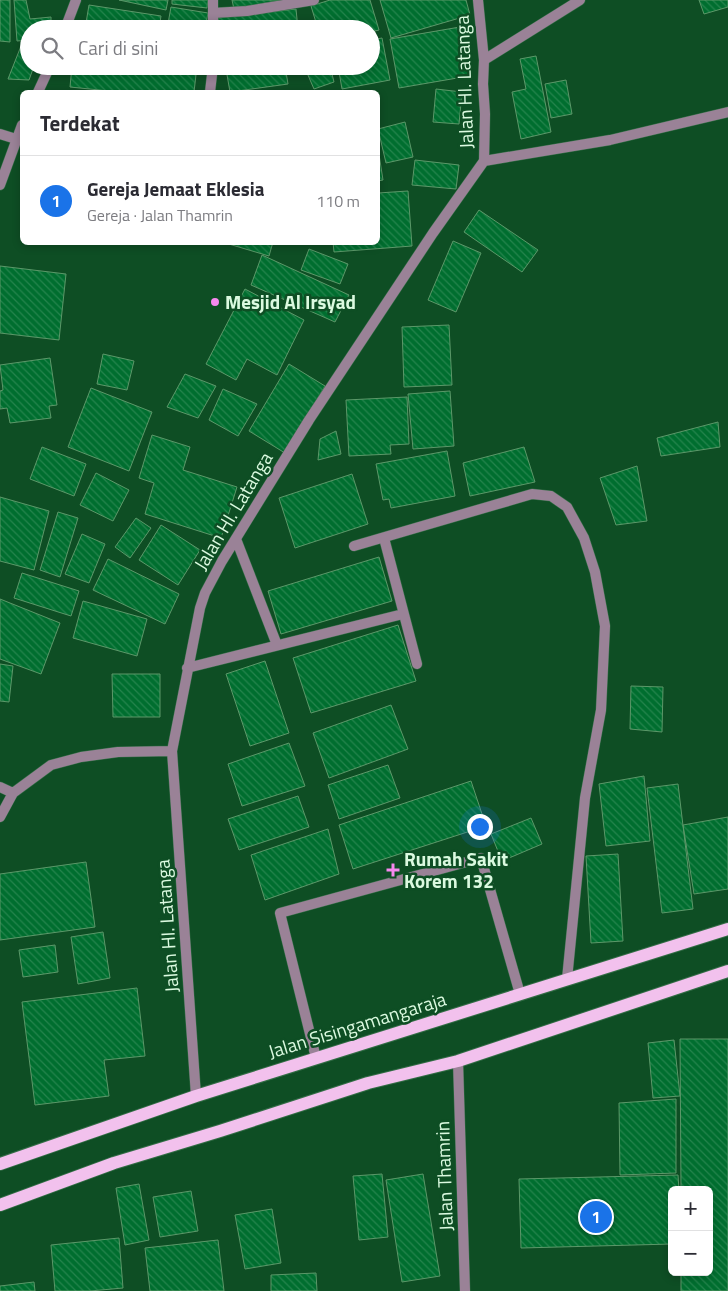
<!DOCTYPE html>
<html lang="id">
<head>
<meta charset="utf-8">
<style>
	:root { --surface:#fff; --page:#f2f2f3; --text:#2b2b33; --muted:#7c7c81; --line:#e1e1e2; --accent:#1a73e8 }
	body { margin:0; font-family:"Titillium Web",sans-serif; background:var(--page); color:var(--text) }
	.controls { position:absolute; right:15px; bottom:15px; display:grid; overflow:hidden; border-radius:8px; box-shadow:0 2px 8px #0003 }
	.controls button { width:45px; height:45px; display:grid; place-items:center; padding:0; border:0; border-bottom:1px solid var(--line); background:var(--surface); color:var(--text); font:25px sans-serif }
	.you { position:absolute; left:479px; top:826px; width:18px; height:18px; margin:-12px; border:4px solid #fff; border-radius:50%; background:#1a73e8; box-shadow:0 0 0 8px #1a73e833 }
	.badge { display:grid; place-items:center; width:32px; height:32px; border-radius:50%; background:var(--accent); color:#fff; font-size:16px; font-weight:700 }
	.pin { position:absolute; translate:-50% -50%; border:2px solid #fff; box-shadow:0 1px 5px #0006 }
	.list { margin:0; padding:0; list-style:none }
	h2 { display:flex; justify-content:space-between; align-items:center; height:65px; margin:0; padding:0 20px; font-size:21px }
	h2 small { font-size:16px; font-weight:400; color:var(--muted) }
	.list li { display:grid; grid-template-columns:32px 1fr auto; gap:15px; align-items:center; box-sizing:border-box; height:90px; padding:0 20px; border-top:1px solid var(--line) }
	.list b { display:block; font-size:19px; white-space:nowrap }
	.list p { margin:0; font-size:16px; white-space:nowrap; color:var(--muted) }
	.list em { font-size:16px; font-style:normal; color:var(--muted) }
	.icon { flex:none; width:28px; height:28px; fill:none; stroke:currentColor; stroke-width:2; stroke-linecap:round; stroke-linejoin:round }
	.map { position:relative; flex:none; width:728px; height:1291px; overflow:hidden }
	.search { position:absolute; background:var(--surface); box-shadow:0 2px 8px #0003; left:20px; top:20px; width:360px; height:55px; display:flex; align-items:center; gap:12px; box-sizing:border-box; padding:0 18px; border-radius:28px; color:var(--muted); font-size:19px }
	.panel { position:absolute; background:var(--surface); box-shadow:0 2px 8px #0003; left:20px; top:90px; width:360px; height:155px; border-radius:8px }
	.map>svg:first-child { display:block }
	.building { fill:url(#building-back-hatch); stroke:#5c9869 }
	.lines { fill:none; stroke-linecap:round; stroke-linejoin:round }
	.lane-casing { stroke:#336d46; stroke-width:11 }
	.street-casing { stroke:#336d46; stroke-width:11 }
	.primary-casing { stroke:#336d46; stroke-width:14 }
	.lane { stroke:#9a8297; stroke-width:10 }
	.street { stroke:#9a8297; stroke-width:10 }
	.primary { stroke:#f2c1ed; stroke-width:12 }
	.poi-dot { fill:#f689ee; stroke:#0e4e24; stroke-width:2 }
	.labels { text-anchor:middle; stroke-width:5; stroke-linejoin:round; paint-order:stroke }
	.street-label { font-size:19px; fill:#dbfae0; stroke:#0e4e24 }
	.poi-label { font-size:19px; font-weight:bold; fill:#dbfae0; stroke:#0e4e24; text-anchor:start }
</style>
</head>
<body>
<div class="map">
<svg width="728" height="1291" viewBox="0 0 728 1291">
	<defs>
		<pattern id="building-back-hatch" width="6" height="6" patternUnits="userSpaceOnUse" patternTransform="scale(1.25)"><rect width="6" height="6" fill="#006e2f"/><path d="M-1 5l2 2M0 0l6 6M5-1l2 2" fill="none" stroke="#25844d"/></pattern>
	</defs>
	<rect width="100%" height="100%" fill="#0e4e24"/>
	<!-- building -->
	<path class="building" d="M 0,0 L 10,0 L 10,42 L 0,41 Z
		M 14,0 L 26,0 L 30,19 L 51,17 L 51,29 L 29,29 L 29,40 L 17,41 Z
		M 119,0 L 168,0 L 166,10 Z
		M 172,0 L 208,0 L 207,8 L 172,4 Z
		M 232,0 L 282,0 L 234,9 Z
		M 330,0 L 370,0 L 379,30 L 371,32 L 371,29 L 318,29 L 311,6 Z
		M 380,0 L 466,0 L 470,15 L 391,38 Z
		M 699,0 L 728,0 L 728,7 L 704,14 Z
		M 89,5 L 161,16 L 159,29 L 85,29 Z
		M 171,7 L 208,13 L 205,29 L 167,29 Z
		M 296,9 L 298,29 L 219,29 L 218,18 Z
		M 460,27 L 469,76 L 399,88 L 390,39 Z
		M 382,38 L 390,80 L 342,89 L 338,66 L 371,66 L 371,40 Z
		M 21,46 L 29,49 L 29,66 L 34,66 L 29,80 L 8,79 Z
		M 536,56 L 551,132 L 521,139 L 512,92 L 526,89 L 520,59 Z
		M 72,66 L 197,66 L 194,92 L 119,92 L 70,87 Z
		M 243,66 L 285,66 L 288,84 L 230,92 L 226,69 Z
		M 304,66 L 330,66 L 334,82 L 314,89 Z
		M 566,80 L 572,114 L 551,118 L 545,84 Z
		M 436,89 L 462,92 L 459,124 L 433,122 Z
		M 405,122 L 413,157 L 386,163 L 378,129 Z
		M 378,148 L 383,180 L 378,181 Z
		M 415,160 L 459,165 L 456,189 L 412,185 Z
		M 408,191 L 412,246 L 334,252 L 333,242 L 378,242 L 378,193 Z
		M 479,210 L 538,250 L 522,272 L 464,232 Z
		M 453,241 L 481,253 L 456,312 L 428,300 Z
		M 222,242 L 273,242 L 269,256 Z
		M 309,249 L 348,264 L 340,284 L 301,270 Z
		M 262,255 L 349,295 L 335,322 L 251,285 Z
		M 0,266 L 66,274 L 59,340 L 0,333 Z
		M 245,289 L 304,320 L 277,375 L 247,359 L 236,380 L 206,364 Z
		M 449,325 L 452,385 L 404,387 L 402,327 Z
		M 103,354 L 134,361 L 127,390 L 97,384 Z
		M 50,358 L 57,405 L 49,406 L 51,418 L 10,423 L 7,408 L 0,409 L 0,391 L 3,390 L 0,365 Z
		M 289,364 L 325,386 L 285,453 L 249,431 Z
		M 185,374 L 216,386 L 198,418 L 167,407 Z
		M 91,388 L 152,412 L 129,471 L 68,447 Z
		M 223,389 L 257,404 L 238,436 L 209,420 Z
		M 450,391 L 454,446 L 413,449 L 408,394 Z
		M 407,397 L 409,444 L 390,445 L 391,454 L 349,456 L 346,400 Z
		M 718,422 L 720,447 L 661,456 L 657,438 Z
		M 336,431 L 341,454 L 318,460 L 320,439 Z
		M 152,435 L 190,447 L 183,470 L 237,487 L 221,538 L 145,514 L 154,483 L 139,478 Z
		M 42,447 L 86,464 L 74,496 L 30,479 Z
		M 524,447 L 535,482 L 470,496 L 463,463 Z
		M 447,451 L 455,496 L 391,508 L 389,499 L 383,500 L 376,464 Z
		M 637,466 L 647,521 L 616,525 L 600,478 Z
		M 96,473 L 129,490 L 113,521 L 80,505 Z
		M 352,474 L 368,524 L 295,548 L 279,498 Z
		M 0,497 L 49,511 L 34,570 L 0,561 Z
		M 58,512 L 78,518 L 60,577 L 40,570 Z
		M 136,518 L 151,528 L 130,558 L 115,547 Z
		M 161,525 L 200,550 L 178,585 L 139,560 Z
		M 82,534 L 105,544 L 89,583 L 65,574 Z
		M 379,557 L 392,601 L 281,634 L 268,591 Z
		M 108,559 L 179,594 L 165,624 L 93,590 Z
		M 22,573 L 79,591 L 71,616 L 14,598 Z
		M 0,599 L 60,623 L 41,674 L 0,659 Z
		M 83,601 L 147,619 L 137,656 L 73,638 Z
		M 398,625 L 416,681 L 311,713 L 293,658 Z
		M 265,661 L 289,733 L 250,746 L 226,674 Z
		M 0,664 L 13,666 L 9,702 L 0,701 Z
		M 112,674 L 160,674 L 160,717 L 113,717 Z
		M 631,686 L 663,687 L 662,732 L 630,729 Z
		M 391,705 L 408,749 L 329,778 L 313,733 Z
		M 289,743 L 305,786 L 242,806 L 228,764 Z
		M 388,765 L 400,798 L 339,819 L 328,785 Z
		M 644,776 L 650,841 L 606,846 L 599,784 Z
		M 471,781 L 486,826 L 353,869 L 339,825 Z
		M 678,784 L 693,909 L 662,913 L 647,788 Z
		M 298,796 L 309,827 L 239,850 L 228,819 Z
		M 728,817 L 728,889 L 694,894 L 683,825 Z
		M 531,818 L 542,844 L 502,861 L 491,834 Z
		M 328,829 L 339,874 L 265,900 L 251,855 Z
		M 618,854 L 623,941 L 591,943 L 586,856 Z
		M 86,862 L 95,927 L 0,940 L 0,874 Z
		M 103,932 L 110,978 L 78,984 L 71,937 Z
		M 55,945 L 58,972 L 23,977 L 19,950 Z
		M 137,988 L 145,1056 L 104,1060 L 109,1096 L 35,1105 L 22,1002 Z
		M 680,1039 L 728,1039 L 728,1291 L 681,1291 L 681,1272 L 709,1272 L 709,1190 L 681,1190 Z
		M 674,1040 L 680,1096 L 653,1098 L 648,1043 Z
		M 676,1099 L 676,1173 L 620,1175 L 619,1103 Z
		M 382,1174 L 388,1237 L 359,1240 L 353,1176 Z
		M 423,1174 L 440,1276 L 402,1282 L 386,1180 Z
		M 678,1175 L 679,1190 L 672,1190 L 672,1244 L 521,1248 L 519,1179 Z
		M 139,1184 L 149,1240 L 125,1245 L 116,1188 Z
		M 191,1191 L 198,1231 L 160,1237 L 153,1197 Z
		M 272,1209 L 281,1263 L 245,1269 L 235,1215 Z
		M 119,1238 L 123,1288 L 90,1291 L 55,1291 L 51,1245 Z
		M 218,1240 L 224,1291 L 150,1291 L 145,1248 Z
		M 316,1273 L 317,1291 L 271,1291 L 271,1275 Z
		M 34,1282 L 35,1291 L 0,1291 L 0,1286 Z"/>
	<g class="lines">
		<!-- lane casing -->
		<g class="lane-casing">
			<path id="lane" d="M 0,134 L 16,139
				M 316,1058 L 280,913 L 481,858 L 520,994"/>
		</g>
		<!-- street casing -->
		<g class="street-casing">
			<path id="street" d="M 213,13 L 247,11 L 314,0
				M 65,29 L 76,0
				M 213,29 L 213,0
				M 484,60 L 580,0
				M 38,92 L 50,66
				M 210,92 L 213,66
				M 484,161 L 610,140 L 728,112
				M 0,185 L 22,125
				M 384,538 L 417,664
				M 236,539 L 277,645
				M 354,546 L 532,494 L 551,496 L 567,507 L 584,538 L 595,572 L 605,626 L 601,710 L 585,798 L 567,979
				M 187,668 L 403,614
				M 0,787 L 13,793 L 51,765 L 81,757 L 118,752 L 172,751
				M 0,817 L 13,793
				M 458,1061 L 465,1291
				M 196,1096 L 172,751 L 200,608 L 205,593 L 222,561 L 309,420 L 433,233 L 484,161 L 485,114 L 483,84 L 484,60 L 478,0"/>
		</g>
		<!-- primary casing -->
		<g class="primary-casing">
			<path id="primary" d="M 0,1164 L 196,1096 L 728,929
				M 0,1205 L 114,1163 L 220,1131 L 368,1083 L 458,1061 L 728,971"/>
		</g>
		<!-- lane -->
		<use href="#lane" class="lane"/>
		<!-- street -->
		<use href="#street" class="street"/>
		<!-- primary -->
		<use href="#primary" class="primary"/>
	</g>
	<!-- markers -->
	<g class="poi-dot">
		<circle cx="215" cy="302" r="5"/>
		<path d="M390.5 862.5h5v5h5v5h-5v5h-5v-5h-5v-5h5z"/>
	</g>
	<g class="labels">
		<!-- street labels -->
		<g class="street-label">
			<text transform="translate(464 82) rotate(-92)" y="7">Jalan HI. Latanga</text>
			<text transform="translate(233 511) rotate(-59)" y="7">Jalan HI. Latanga</text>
			<text transform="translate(167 926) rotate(-94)" y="7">Jalan HI. Latanga</text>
			<text transform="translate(357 1025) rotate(-17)" y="7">Jalan Sisingamangaraja</text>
			<text transform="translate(444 1176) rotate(-92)" y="7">Jalan Thamrin</text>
		</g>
		<!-- poi labels -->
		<g class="poi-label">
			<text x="225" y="309">Mesjid Al Irsyad</text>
			<text x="404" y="866">Rumah Sakit<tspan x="404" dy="22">Korem 132</tspan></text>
		</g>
	</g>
</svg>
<div class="controls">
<button>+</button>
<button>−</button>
</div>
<div class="you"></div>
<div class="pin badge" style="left:596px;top:1217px">1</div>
<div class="search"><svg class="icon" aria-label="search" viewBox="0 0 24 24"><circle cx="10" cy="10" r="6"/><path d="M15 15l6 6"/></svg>Cari di sini</div>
<section class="panel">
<h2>Terdekat<small></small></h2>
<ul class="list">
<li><span class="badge">1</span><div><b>Gereja Jemaat Eklesia</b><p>Gereja · Jalan Thamrin</p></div><em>110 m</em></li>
</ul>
</section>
</div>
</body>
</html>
